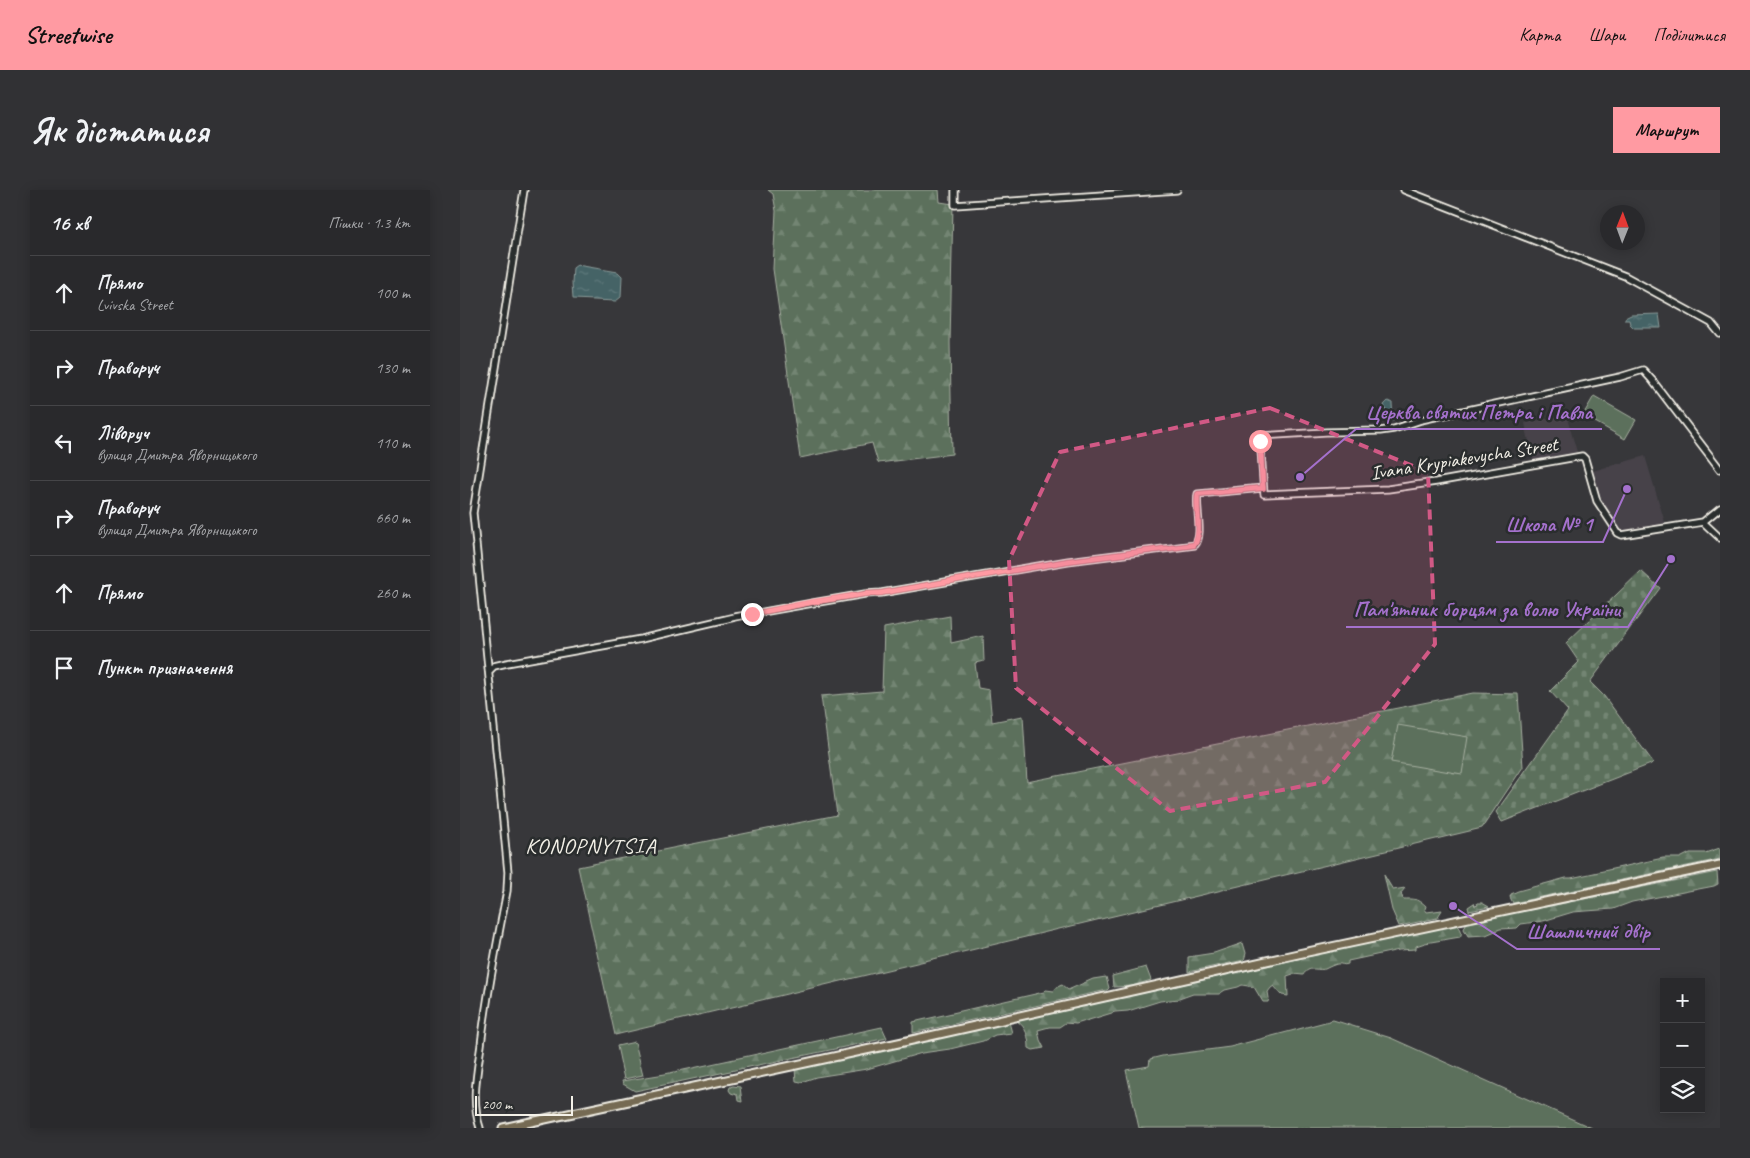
<!DOCTYPE html>
<html lang="uk">
<head>
<meta charset="utf-8">
<style>
	:root { --surface:#29292c; --page:#313134; --text:#f1f3f6; --muted:#a5a6a9; --line:#454548; --accent:#ff9aa2 }
	body { margin:0; font-family:Caveat,sans-serif; background:var(--page); color:var(--text) }
	.controls { position:absolute; right:15px; bottom:15px; display:grid; overflow:hidden; border-radius:0px; box-shadow:0 2px 12px #0003 }
	.controls button { width:45px; height:45px; display:grid; place-items:center; padding:0; border:0; border-bottom:1px solid var(--line); background:var(--surface); color:var(--text); font:25px sans-serif }
	.compass { position:absolute; left:1140px; top:15px; width:45px; height:45px; border-radius:50%; background:var(--surface); box-shadow:0 2px 12px #0003; rotate:1deg }
	.scale { position:absolute; left:15px; bottom:12px; width:98px; box-sizing:border-box; padding-left:5px; border:2px solid #f4f1e8; border-top:0; font-size:14px; line-height:18px; white-space:nowrap; color:#f4f1e8; -webkit-text-stroke:4px #2a2d2e; paint-order:stroke }
	.stop { position:absolute; width:15px; height:15px; margin:-11px; border:4px solid #ff9aa2; border-radius:50%; background:#fff }
	.stop.end { background:#ff9aa2; border-color:#fff; box-shadow:0 1px 5px #0008 }
	.list { margin:0; padding:0; list-style:none }
	h2 { display:flex; justify-content:space-between; align-items:center; height:65px; margin:0; padding:0 20px; font-size:21px }
	h2 small { font-size:16px; font-weight:400; color:var(--muted) }
	.list li { display:grid; grid-template-columns:32px 1fr auto; gap:15px; align-items:center; box-sizing:border-box; height:75px; padding:0 20px; border-top:1px solid var(--line) }
	.list b { display:block; font-size:19px; white-space:nowrap }
	.list p { margin:0; font-size:16px; white-space:nowrap; color:var(--muted) }
	.list em { font-size:16px; font-style:normal; color:var(--muted) }
	.icon { flex:none; width:28px; height:28px; fill:none; stroke:currentColor; stroke-width:2; stroke-linecap:round; stroke-linejoin:round }
	.map { position:relative; flex:none; width:1260px; height:938px; overflow:hidden; border-radius:0px }
	header { display:flex; align-items:center; gap:30px; box-sizing:border-box; height:70px; padding:0 25px; background:var(--accent); color:#111 }
	header strong { font-size:24px }
	nav { display:flex; gap:28px; margin-inline-start:auto; font-size:18px }
	.intro { display:flex; align-items:center; justify-content:space-between; box-sizing:border-box; height:120px; padding:0 30px }
	h1 { margin:0; font-size:35px }
	.button { padding:12px 22px; border-radius:0px; background:var(--accent); color:#111; font-size:18px; font-weight:700 }
	main { display:flex; gap:30px; padding:0 30px }
	aside { flex:1; background:var(--surface); border-radius:0px; box-shadow:0 2px 12px #0003 }
	.map>svg:first-child { display:block }
	.built { fill:#474349 }
	.grass { fill:url(#grass-dots); stroke:#a8b0a2 }
	.forest { fill:url(#forest-firs); stroke:#a8b0a2 }
	.cemetery { fill:url(#cemetery-stones); stroke:#a8b0a2 }
	.garden { fill:#5b705b; stroke:#a8b0a2 }
	.water { fill:url(#water-ripples); stroke:#8b9c9a }
	.lines { fill:none; stroke-linecap:round; stroke-linejoin:round }
	.secondary-casing { stroke:#f4f1e8; stroke-width:9 }
	.highway-casing { stroke:#f4f1e8; stroke-width:11 }
	.secondary { stroke:#2a2d2e; stroke-width:5.5 }
	.highway { stroke:#746b52; stroke-width:7 }
	.route { stroke:#ff9aa2; stroke-width:6 }
	.marked { fill:#d15985; fill-opacity:0.2; stroke:#d15985; stroke-width:4; stroke-dasharray:10 6; stroke-linejoin:round }
	.labels { text-anchor:middle; stroke-width:5; stroke-linejoin:round; paint-order:stroke }
	.street-label { font-size:20px; fill:#f4f1e8; stroke:#2a2d2e }
	.quarter-label { font-size:22px; letter-spacing:1px; fill:#f4f1e8; stroke:#2a2d2e }
	.leader { fill:none; stroke:#a571cd; stroke-width:2 }
	.callout-dot { fill:#a571cd; stroke:#2a2d2e; stroke-width:2 }
	.callout-label { font-size:21px; text-anchor:middle; font-weight:bold; fill:#a571cd; stroke:#2a2d2e; stroke-width:5; stroke-linejoin:round; paint-order:stroke }
</style>
</head>
<body>
<header>
<strong>Streetwise</strong>
<nav><a>Карта</a><a>Шари</a><a>Поділитися</a></nav>
</header>
<div class="intro"><h1>Як дістатися</h1><a class="button">Маршрут</a></div>
<main>
<aside>
<h2>16 хв<small>Пішки · 1.3 km</small></h2>
<ul class="list">
<li><svg class="icon" aria-label="ahead" viewBox="0 0 24 24"><path d="M12 20V5M6 11l6-6 6 6"/></svg><div><b>Прямо</b><p>Lvivska Street</p></div><em>100 m</em></li>
<li><svg class="icon" aria-label="right" viewBox="0 0 24 24"><path d="M7 20v-9h11M14 6l5 5-5 5"/></svg><div><b>Праворуч</b></div><em>130 m</em></li>
<li><svg class="icon" aria-label="left" viewBox="0 0 24 24"><path d="M17 20v-9H6M10 6l-5 5 5 5"/></svg><div><b>Ліворуч</b><p>вулиця Дмитра Яворницького</p></div><em>110 m</em></li>
<li><svg class="icon" aria-label="right" viewBox="0 0 24 24"><path d="M7 20v-9h11M14 6l5 5-5 5"/></svg><div><b>Праворуч</b><p>вулиця Дмитра Яворницького</p></div><em>660 m</em></li>
<li><svg class="icon" aria-label="ahead" viewBox="0 0 24 24"><path d="M12 20V5M6 11l6-6 6 6"/></svg><div><b>Прямо</b></div><em>260 m</em></li>
<li><svg class="icon" aria-label="arrive" viewBox="0 0 24 24"><path d="M6 21V4h12l-3 4 3 4H6"/></svg><div><b>Пункт призначення</b></div></li>
</ul>
</aside>
<div class="map">
<svg width="1260" height="938" viewBox="0 0 1260 938">
	<defs>
		<pattern id="grass-dots" width="8" height="8" patternUnits="userSpaceOnUse" patternTransform="scale(1.25)"><rect width="8" height="8" fill="#5b705b"/><path d="M2 2h.1M6 6h.1" fill="none" stroke="#738573" stroke-width="1.8" stroke-linecap="round"/></pattern>
		<pattern id="forest-firs" width="22" height="20" patternUnits="userSpaceOnUse" patternTransform="scale(1.25)"><rect width="22" height="20" fill="#5b705b"/><path d="M5 1l3.5 6h-7zM16 11l3.5 6h-7z" fill="#738573"/></pattern>
		<pattern id="cemetery-stones" width="16" height="16" patternUnits="userSpaceOnUse" patternTransform="scale(1.25)"><rect width="16" height="16" fill="#5b705b"/><path d="M2 7V4a2 2 0 0 1 4 0v3zM10 15v-3a2 2 0 0 1 4 0v3z" fill="#738573"/></pattern>
		<pattern id="water-ripples" width="26" height="14" patternUnits="userSpaceOnUse" patternTransform="scale(1.25)"><rect width="26" height="14" fill="#456366"/><path d="M2 4q2-2 4 0t4 0M15 11q2-2 4 0t4 0" fill="none" stroke="#607a7c"/></pattern>
	</defs>
	<rect width="100%" height="100%" fill="#37373a"/>
	<filter id="ink" filterUnits="userSpaceOnUse"><feTurbulence type="fractalNoise" baseFrequency=".02" numOctaves="2"/><feDisplacementMap in="SourceGraphic" scale="10" xChannelSelector="R" yChannelSelector="G"/><feConvolveMatrix kernelMatrix="1 2 1 2 8 2 1 2 1" color-interpolation-filters="sRGB"/></filter>
	<g filter="url(#ink)">
		<!-- built -->
		<path class="built" d="M 1106,225 L 1117,262 L 1073,271 L 1065,233 Z
			M 1185,266 L 1206,336 L 1163,342 L 1144,317 L 1133,281 Z"/>
		<!-- grass -->
		<path class="grass" d="M 1014,713 L 1015,716 L 1018,715 L 1017,713 L 1022,713 L 1029,717 L 1009,721 L 1008,717 Z"/>
		<!-- forest -->
		<path class="forest" d="M 308,0 L 479,0 L 480,12 L 493,14 L 490,153 L 492,264 L 418,273 L 412,253 L 340,268 L 313,79 L 316,21 L 313,4 Z
			M 490,426 L 491,453 L 523,446 L 524,471 L 515,473 L 518,498 L 529,500 L 532,532 L 563,526 L 567,592 L 1013,503 L 1058,504 L 1063,577 L 1022,638 L 155,845 L 118,677 L 377,625 L 361,506 L 422,501 L 424,438 Z
			M 1260,658 L 1260,669 L 1053,713 L 1050,707 L 1051,704 L 1058,701 L 1106,688 L 1111,688 L 1203,668 L 1220,668 L 1230,663 L 1245,663 Z
			M 1257,682 L 1258,694 L 1254,696 L 1172,712 L 1153,719 L 1113,722 L 1083,731 L 1061,734 L 1057,738 L 1040,739 L 1026,745 L 1008,746 L 1004,739 L 1006,734 L 1012,729 L 1080,718 Z
			M 924,685 L 933,700 L 945,698 L 941,703 L 943,709 C 953,709 958,708 966,716 L 965,719 L 967,722 L 982,720 L 977,728 L 939,736 L 932,720 Z
			M 996,734 C 1001,738 1003,742 1000,747 L 965,753 L 956,756 L 956,759 L 939,760 L 888,771 L 888,774 C 883,776 882,773 877,774 C 873,775 869,777 865,779 C 857,781 849,775 843,785 L 833,784 L 827,786 L 828,806 L 822,805 L 814,796 L 811,798 L 808,802 L 809,808 L 808,812 L 803,812 L 794,797 L 782,795 L 778,797 L 765,800 L 759,804 L 733,804 L 719,809 L 700,811 L 668,821 L 655,822 L 616,834 L 605,833 L 599,837 L 589,837 L 578,840 L 580,850 L 584,858 L 573,860 L 569,858 C 569,847 566,837 557,831 Z
			M 783,753 L 786,763 L 784,770 L 728,782 L 728,767 L 754,763 Z
			M 686,777 L 691,790 L 672,796 L 653,797 L 652,786 Z
			M 646,787 L 649,798 L 647,800 L 453,843 L 453,832 L 584,802 L 586,800 L 594,801 L 597,797 L 602,795 L 608,800 L 633,789 Z
			M 549,832 L 552,843 L 535,845 L 523,851 L 490,859 L 462,863 L 407,879 L 356,887 L 341,892 L 336,891 L 335,879 Z
			M 422,837 L 427,848 L 180,900 L 175,901 L 163,894 L 162,891 L 205,884 Z
			M 273,896 L 280,897 L 282,912 L 278,911 L 277,905 L 271,903 L 269,900 L 270,897 Z"/>
		<!-- cemetery -->
		<path class="cemetery" d="M 1181,381 L 1200,398 L 1130,492 L 1144,506 L 1193,572 L 1191,574 L 1042,632 L 1036,622 L 1108,521 L 1090,501 L 1119,472 L 1106,453 Z"/>
		<!-- garden -->
		<path class="garden" d="M 1134,206 L 1176,230 L 1165,249 L 1123,225 Z
			M 938,535 L 1008,547 L 1002,584 L 931,572 Z
			M 873,830 L 931,848 L 1132,938 L 679,938 L 666,880 L 689,876 L 690,869 L 702,866 L 770,857 Z
			M 175,852 L 183,885 L 164,889 L 157,856 Z"/>
		<!-- water -->
		<path class="water" d="M 117,75 L 158,82 L 162,86 L 161,107 L 156,111 L 113,109 L 112,93 L 113,78 Z
			M 1199,124 L 1201,138 L 1174,138 L 1170,134 L 1169,130 L 1165,130 L 1165,128 L 1171,125 Z
			M 928,211 L 932,213 L 933,231 L 928,230 L 926,227 L 927,224 L 924,215 Z"/>
		<g class="lines">
			<!-- secondary casing -->
			<g class="secondary-casing">
				<path id="secondary" d="M 495,0 L 495,15 L 717,0
					M 944,0 L 1165,86 L 1251,133 L 1260,144
					M 1243,332 L 1162,345 L 1158,343 L 1137,311 L 1125,269 L 1122,266 L 976,292 L 928,299 L 804,304 L 800,246 L 866,242 L 920,241 L 934,239 L 961,230 L 1160,187 L 1183,180 L 1192,190 L 1260,279
					M 1243,332 L 1260,348
					M 1243,332 L 1260,318
					M 29,481 L 34,476 L 47,473 L 181,449 L 275,427 L 353,413 L 405,404 L 421,403 L 608,371 L 735,355 C 744,344 735,318 738,304 L 803,298
					M 20,938 C 11,911 17,883 21,855 C 27,804 37,752 47,701 L 48,682 L 13,323 L 64,0"/>
			</g>
			<!-- highway casing -->
			<g class="highway-casing">
				<path id="highway" d="M 43,938 L 443,852 L 838,764 L 1260,675"/>
			</g>
			<!-- secondary -->
			<use href="#secondary" class="secondary"/>
			<!-- highway -->
			<use href="#highway" class="highway"/>
		</g>
	</g>
	<g class="lines" filter="url(#ink)">
		<!-- route -->
		<path class="route" d="M 292,424 L 353,412 L 405,404 L 421,403 L 608,371 L 734,355 C 743,345 735,317 738,304 L 803,298 L 800,251"/>
	</g>
	<!-- marked area -->
	<path class="marked" d="M 810,218 L 968,282 L 975,454 L 865,592 L 710,621 L 556,498 L 549,370 L 600,262 Z"/>
	<g class="labels">
		<!-- street labels -->
		<g class="street-label">
			<text transform="translate(1004 268) rotate(-9)" y="7">Ivana Krypiakevycha Street</text>
		</g>
		<!-- quarter labels -->
		<g class="quarter-label">
			<text x="131" y="663">KONOPNYTSIA</text>
		</g>
	</g>
	<!-- callouts -->
	<path class="leader" d="M840 287L896 239H1142M1167 299L1143 352H1036M1211 369L1168 437H886M993 716L1057 759H1200"/>
	<g class="callout-dot">
		<circle cx="840" cy="287" r="5"/>
		<circle cx="1167" cy="299" r="5"/>
		<circle cx="1211" cy="369" r="5"/>
		<circle cx="993" cy="716" r="5"/>
	</g>
	<g class="callout-label">
		<text x="1019" y="229">Церква святих Петра і Павла</text>
		<text x="1089" y="341">Школа № 1</text>
		<text x="1027" y="426">Пам'ятник борцям за волю України</text>
		<text x="1128" y="748">Шашличний двір</text>
	</g>
</svg>
<div class="controls">
<button>+</button>
<button>−</button>
<button><svg class="icon" aria-label="layers" viewBox="0 0 24 24"><path d="M12 4l9 5-9 5-9-5zM3 14l9 5 9-5"/></svg></button>
</div>
<svg class="compass" viewBox="-18 -18 36 36"><path d="M0-13l5 13h-10z" fill="#e53935"/><path d="M0 13l5-13h-10z" fill="#a5a6a9"/></svg>
<div class="scale">200 m</div>
<div class="stop" style="left:800px;top:251px"></div>
<div class="stop end" style="left:292px;top:424px"></div>
</div>
</main>
</body>
</html>
